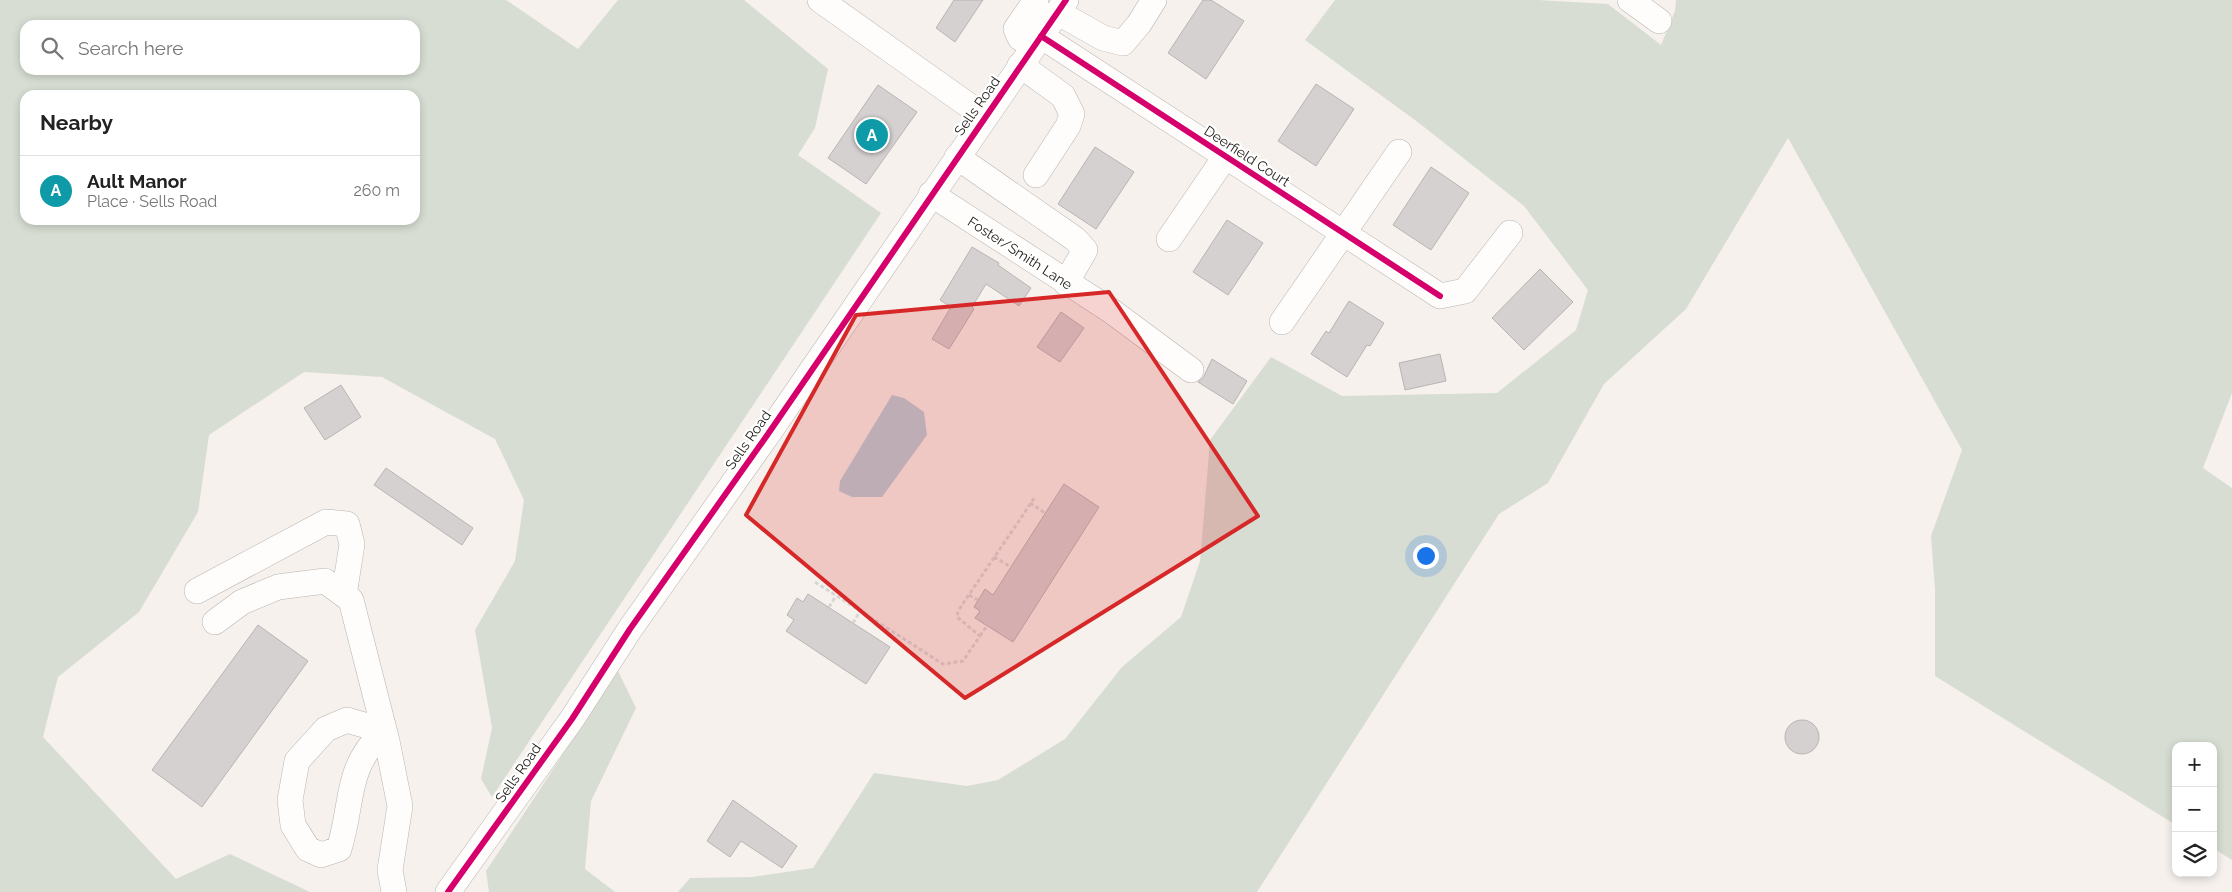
<!DOCTYPE html>
<html lang="en">
<head>
<meta charset="utf-8">
<style>
	:root { --surface:#fff; --page:#f2f2f2; --text:#222; --muted:#767676; --line:#e0e0e0; --accent:#111827 }
	body { margin:0; font-family:Raleway,sans-serif; background:var(--page); color:var(--text) }
	.controls { position:absolute; right:15px; bottom:15px; display:grid; overflow:hidden; border-radius:10px; box-shadow:0 2px 8px #0003 }
	.controls button { width:45px; height:45px; display:grid; place-items:center; padding:0; border:0; border-bottom:1px solid var(--line); background:var(--surface); color:var(--text); font:25px sans-serif }
	.you { position:absolute; left:1425px; top:555px; width:18px; height:18px; margin:-12px; border:4px solid #fff; border-radius:50%; background:#1a73e8; box-shadow:0 0 0 8px #1a73e833 }
	.badge { display:grid; place-items:center; width:32px; height:32px; border-radius:50%; background:var(--accent); color:#fff; font-size:16px; font-weight:700 }
	.pin { position:absolute; translate:-50% -50%; border:2px solid #fff; box-shadow:0 1px 5px #0006 }
	.list { margin:0; padding:0; list-style:none }
	h2 { display:flex; justify-content:space-between; align-items:center; height:65px; margin:0; padding:0 20px; font-size:21px }
	h2 small { font-size:16px; font-weight:400; color:var(--muted) }
	.list li { display:grid; grid-template-columns:32px 1fr auto; gap:15px; align-items:center; box-sizing:border-box; height:70px; padding:0 20px; border-top:1px solid var(--line) }
	.list b { display:block; font-size:19px; white-space:nowrap }
	.list p { margin:0; font-size:16px; white-space:nowrap; color:var(--muted) }
	.list em { font-size:16px; font-style:normal; color:var(--muted) }
	.icon { flex:none; width:28px; height:28px; fill:none; stroke:currentColor; stroke-width:2; stroke-linecap:round; stroke-linejoin:round }
	.map { position:relative; flex:none; width:2232px; height:892px; overflow:hidden }
	.search { position:absolute; background:var(--surface); box-shadow:0 2px 8px #0003; left:20px; top:20px; width:400px; height:55px; display:flex; align-items:center; gap:12px; box-sizing:border-box; padding:0 18px; border-radius:15px; color:var(--muted); font-size:19px }
	.panel { position:absolute; background:var(--surface); box-shadow:0 2px 8px #0003; left:20px; top:90px; width:400px; height:135px; border-radius:15px }
	.map>svg:first-child { display:block }
	.green { fill:#d7ddd2; fill-rule:evenodd }
	.water { fill:#bacfda }
	.building { fill:#d5d1d1; stroke:#b8b4b4 }
	.lines { fill:none; stroke-linecap:round; stroke-linejoin:round }
	.minor-casing { stroke:#b8b4b1; stroke-width:26 }
	.path { stroke:#d7d6d4; stroke-width:3; stroke-dasharray:4 2.5; stroke-linecap:butt }
	.minor { stroke:#fefdfc; stroke-width:25 }
	.cycleway-casing { stroke:#fff; stroke-width:9 }
	.cycleway { stroke:#d6006c; stroke-width:6 }
	.marked { fill:#d62828; fill-opacity:0.2; stroke:#d62828; stroke-width:4; stroke-linejoin:round }
	.labels { text-anchor:middle; stroke-width:4.5; stroke-linejoin:round; paint-order:stroke }
	.street-label { font-size:14px; fill:#24211d; stroke:#fff }
</style>
</head>
<body>
<div class="map">
<svg width="2232" height="892" viewBox="0 0 2232 892">
	<rect width="100%" height="100%" fill="#f6f1ec"/>
	<!-- green -->
	<path class="green" d="M 0,0 L 506,0 L 578,49 L 618,0 L 744,0 L 828,69 L 815,128 L 798,155 L 881,213 L 492,797 L 481,779 L 492,728 L 475,630 L 515,561 L 524,500 L 495,439 L 382,377 L 304,372 L 209,435 L 198,512 L 139,612 L 58,677 L 43,737 L 176,879 L 230,854 L 310,892 L 0,892 ZM 25,25 L 415,25 L 415,70 L 25,70 ZM 25,95 L 415,95 L 415,220 L 25,220 Z
		M 1335,0 L 1538,0 L 1608,4 L 1661,45 L 1675,11 L 1676,0 L 2232,0 L 2232,393 L 2203,468 L 2232,488 L 2232,860 L 2213,848 L 2213,746 L 2176,746 L 2176,825 L 1935,676 L 1935,589 L 1931,536 L 1962,450 L 1788,138 L 1686,309 L 1604,384 L 1548,483 L 1499,514 L 1257,892 L 678,892 L 690,878 L 752,877 L 813,868 L 874,773 L 967,786 L 998,780 L 1065,739 L 1122,667 L 1181,617 L 1200,561 L 1210,440 L 1271,357 L 1342,396 L 1497,393 L 1576,330 L 1588,290 L 1524,206 L 1419,123 L 1305,40 Z
		M 618,671 L 636,708 L 591,801 L 585,869 L 615,892 L 489,892 L 486,871 Z"/>
	<!-- water -->
	<path class="water" d="M 892,395 L 904,398 L 924,412 L 927,435 L 882,497 L 852,497 L 839,491 L 840,481 Z"/>
	<!-- building -->
	<path class="building" d="M 954,0 L 983,0 L 955,42 L 936,28 Z
		M 1203,0 L 1211,0 L 1244,21 L 1206,79 L 1168,53 Z
		M 1316,84 L 1354,109 L 1316,166 L 1278,141 Z
		M 878,85 L 917,112 L 866,184 L 828,158 Z
		M 1095,147 L 1134,172 L 1096,229 L 1058,204 Z
		M 1431,167 L 1469,193 L 1431,250 L 1393,225 Z
		M 1227,220 L 1263,243 L 1228,295 L 1193,272 Z
		M 972,247 L 999,263 L 998,265 L 1031,288 L 1019,306 L 986,284 L 972,307 L 974,309 L 949,349 L 932,339 L 951,307 L 940,300 Z
		M 1540,269 L 1573,302 L 1524,350 L 1492,318 Z
		M 1349,301 L 1384,323 L 1370,346 L 1367,345 L 1347,377 L 1311,354 L 1326,331 L 1329,333 Z
		M 1061,312 L 1084,328 L 1060,362 L 1037,347 Z
		M 1440,354 L 1446,381 L 1405,390 L 1399,363 Z
		M 1212,359 L 1247,381 L 1233,404 L 1198,382 L 1203,378 Z
		M 341,385 L 361,417 L 325,440 L 304,408 Z
		M 386,468 L 473,528 L 462,545 L 374,485 Z
		M 1064,484 L 1099,507 L 1013,642 L 975,618 L 980,611 L 974,607 L 985,589 L 993,595 Z
		M 808,594 L 890,647 L 866,684 L 786,631 L 794,620 L 787,615 L 797,598 L 803,602 Z
		M 258,625 L 308,661 L 202,807 L 152,770 Z
		M1785 737a17 17 0 1 1 34 0a17 17 0 1 1-34 0Z
		M 733,800 L 797,846 L 782,868 L 741,841 L 730,857 L 707,841 Z"/>
	<g class="lines">
		<!-- minor casing -->
		<g class="minor-casing">
			<path id="minor" d="M 820,0 L 985,117
				M 1630,0 L 1659,21
				M 1057,12 L 1103,38 L 1123,43 L 1139,24 L 1154,0
				M 1041,36 L 1440,296 L 1465,291 L 1510,233
				M 1034,45 L 1020,38 L 1016,29 L 1036,0
				M 1020,65 L 1063,96 L 1072,114 L 1068,126 L 1036,175
				M 957,157 L 1075,239 L 1085,250 L 1066,283
				M 931,194 L 1110,310 L 1191,370
				M 1169,239 L 1225,157
				M 1282,322 L 1399,152
				M 197,591 L 326,522 L 347,524 L 352,544 L 344,595
				M 215,622 L 242,602 L 278,587 L 325,581 L 351,600 L 387,741 L 400,806 L 390,870 L 394,892
				M 347,720 L 384,731 C 344,769 354,801 339,849 L 321,855 L 308,849 L 293,825 L 290,800 L 297,761 L 326,729 Z
				M 448,892 L 572,719 L 630,629 L 768,434 L 1066,0"/>
		</g>
		<!-- path -->
		<path class="path" d="M 1030,503 L 1045,513
			M 994,557 L 1011,567
			M 815,582 L 943,664 L 963,661 L 980,636 L 957,617 L 958,611 L 1035,497
			M 969,595 L 978,600
			M 829,607 L 836,596
			M 853,623 L 860,611
			M 980,636 L 987,626"/>
		<!-- minor -->
		<use href="#minor" class="minor"/>
		<!-- cycleway casing -->
		<g class="cycleway-casing">
			<path id="cycleway" d="M 1041,36 L 1440,296
				M 448,892 L 572,719 L 630,629 L 768,434 L 1066,0"/>
		</g>
		<!-- cycleway -->
		<use href="#cycleway" class="cycleway"/>
	</g>
	<!-- marked area -->
	<path class="marked" d="M 1109,292 L 1258,516 L 965,698 L 746,515 L 856,315 Z"/>
	<g class="labels">
		<!-- street labels -->
		<g class="street-label">
			<text transform="translate(977 106) rotate(-55)" y="5">Sells Road</text>
			<text transform="translate(1247 156) rotate(33)" y="5">Deerfield Court</text>
			<text transform="translate(1020 253) rotate(33)" y="5">Foster/Smith Lane</text>
			<text transform="translate(748 440) rotate(-55)" y="5">Sells Road</text>
			<text transform="translate(518 773) rotate(-55)" y="5">Sells Road</text>
		</g>
	</g>
</svg>
<div class="controls">
<button>+</button>
<button>−</button>
<button><svg class="icon" aria-label="layers" viewBox="0 0 24 24"><path d="M12 4l9 5-9 5-9-5zM3 14l9 5 9-5"/></svg></button>
</div>
<div class="you"></div>
<div class="pin badge" style="left:872px;top:135px;background:#0f9aa8">A</div>
<div class="search"><svg class="icon" aria-label="search" viewBox="0 0 24 24"><circle cx="10" cy="10" r="6"/><path d="M15 15l6 6"/></svg>Search here</div>
<section class="panel">
<h2>Nearby<small></small></h2>
<ul class="list">
<li><span class="badge" style="background:#0f9aa8">A</span><div><b>Ault Manor</b><p>Place · Sells Road</p></div><em>260 m</em></li>
</ul>
</section>
</div>
</body>
</html>
